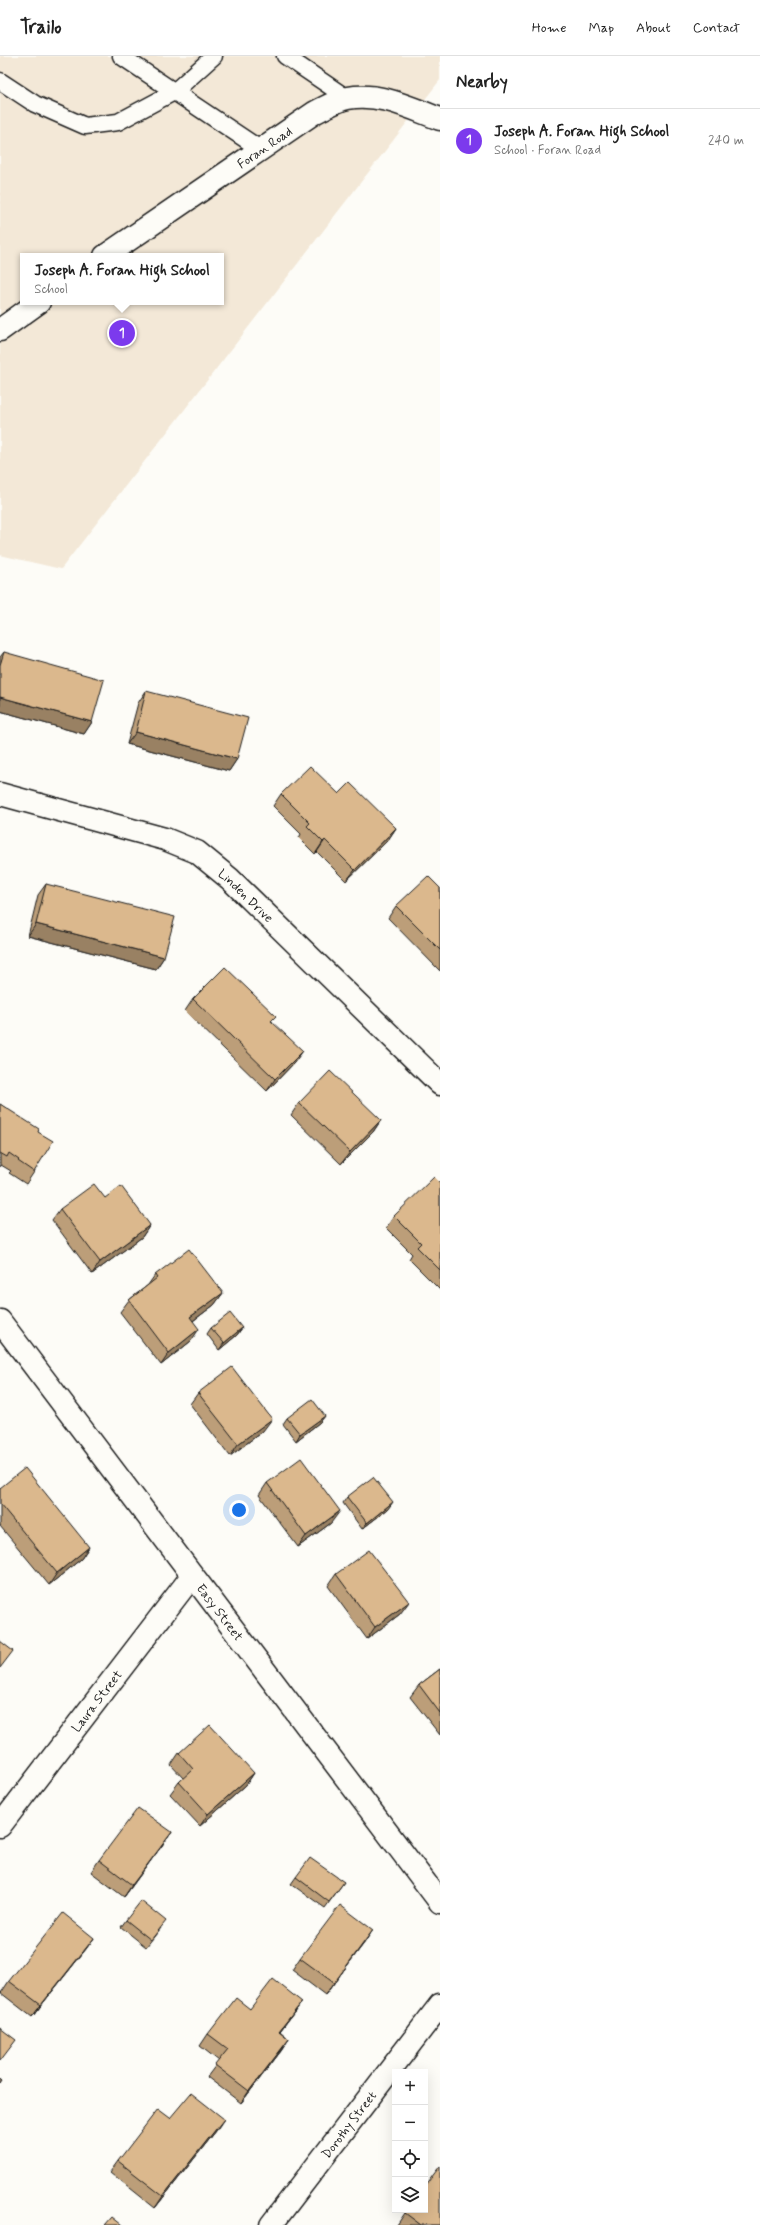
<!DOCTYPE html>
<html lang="en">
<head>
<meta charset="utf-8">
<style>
	:root { --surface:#fff; --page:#f2f2f2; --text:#222; --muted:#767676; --line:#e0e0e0; --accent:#7c3aed }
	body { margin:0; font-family:Mynerve,sans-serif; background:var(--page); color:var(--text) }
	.controls { position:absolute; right:12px; bottom:12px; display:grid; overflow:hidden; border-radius:0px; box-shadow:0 4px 16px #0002 }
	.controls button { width:36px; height:36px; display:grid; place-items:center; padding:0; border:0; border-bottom:1px solid var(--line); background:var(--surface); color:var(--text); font:20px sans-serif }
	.you { position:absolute; left:239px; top:1454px; width:14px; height:14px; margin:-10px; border:3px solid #fff; border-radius:50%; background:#1a73e8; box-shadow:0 0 0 6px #1a73e833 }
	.badge { display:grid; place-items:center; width:26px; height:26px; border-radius:50%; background:var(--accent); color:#fff; font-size:13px; font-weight:700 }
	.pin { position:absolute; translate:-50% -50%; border:2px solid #fff; box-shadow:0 1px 4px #0006 }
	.popup { position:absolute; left:20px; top:197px; width:204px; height:52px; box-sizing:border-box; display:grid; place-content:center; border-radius:0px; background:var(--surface); filter:drop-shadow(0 1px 3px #0005); font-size:13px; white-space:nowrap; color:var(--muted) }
	.popup b { font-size:15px; color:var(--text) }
	.popup::after { content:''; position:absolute; left:50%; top:100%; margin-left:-8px; border:8px solid transparent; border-top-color:var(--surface) }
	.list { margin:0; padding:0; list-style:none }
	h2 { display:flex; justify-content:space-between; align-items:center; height:52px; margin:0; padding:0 16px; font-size:17px }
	h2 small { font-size:13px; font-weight:400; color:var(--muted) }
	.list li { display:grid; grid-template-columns:26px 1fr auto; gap:12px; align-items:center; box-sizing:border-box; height:64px; padding:0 16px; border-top:1px solid var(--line) }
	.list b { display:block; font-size:15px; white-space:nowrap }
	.list p { margin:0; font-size:13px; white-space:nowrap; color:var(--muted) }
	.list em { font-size:13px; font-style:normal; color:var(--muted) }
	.icon { flex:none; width:22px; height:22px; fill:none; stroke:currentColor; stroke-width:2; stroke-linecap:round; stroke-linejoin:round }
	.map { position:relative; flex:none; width:440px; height:2169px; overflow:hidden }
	header { display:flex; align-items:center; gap:24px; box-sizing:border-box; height:56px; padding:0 20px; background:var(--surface); border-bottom:1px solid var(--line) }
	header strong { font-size:19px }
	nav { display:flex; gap:22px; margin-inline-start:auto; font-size:14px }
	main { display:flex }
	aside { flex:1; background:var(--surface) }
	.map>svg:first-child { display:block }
	.built { fill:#f3e8d7; fill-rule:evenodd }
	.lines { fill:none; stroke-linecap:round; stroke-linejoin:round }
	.lane-casing { stroke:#1c1c1c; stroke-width:19 }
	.street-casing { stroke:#1c1c1c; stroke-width:25 }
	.lane { stroke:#fdfcf7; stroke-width:16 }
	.street { stroke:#fdfcf7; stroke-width:22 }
	.wall { fill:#bc9e79; stroke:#1c1c1c }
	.shaded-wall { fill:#998163; stroke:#1c1c1c }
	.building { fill:#dbb88d; stroke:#1c1c1c }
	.labels { text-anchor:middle; stroke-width:4; stroke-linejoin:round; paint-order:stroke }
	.street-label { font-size:13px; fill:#1c1c1c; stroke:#fdfcf7 }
</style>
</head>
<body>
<header>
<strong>Trailo</strong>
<nav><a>Home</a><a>Map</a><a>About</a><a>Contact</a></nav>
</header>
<main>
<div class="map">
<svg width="440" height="2169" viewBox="0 0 440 2169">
	<rect width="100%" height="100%" fill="#fdfcf7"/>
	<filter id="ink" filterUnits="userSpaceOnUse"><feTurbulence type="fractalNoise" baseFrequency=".025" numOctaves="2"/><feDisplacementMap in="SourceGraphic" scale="8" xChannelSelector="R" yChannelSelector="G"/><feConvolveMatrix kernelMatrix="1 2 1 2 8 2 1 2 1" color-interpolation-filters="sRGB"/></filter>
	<g filter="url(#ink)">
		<!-- built -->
		<path class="built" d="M 0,0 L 440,0 L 440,24 L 61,513 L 0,499 ZM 23,200 L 221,200 L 221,246 L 23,246 Z"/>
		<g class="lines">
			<!-- lane casing -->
			<g class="lane-casing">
				<path id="lane" d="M 121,0 L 260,93
					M 285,0 L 347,42
					M 0,25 L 35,48 L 85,70 L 118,66 L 174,36 L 214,0"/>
			</g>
			<!-- street casing -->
			<g class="street-casing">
				<g id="street">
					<path id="s1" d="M 105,200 L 314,57 C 324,52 337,44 348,42 C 380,36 410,52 440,63"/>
					<path d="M 0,274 L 39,246"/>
					<path id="s2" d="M 0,738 L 165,783 L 197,796 L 230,823 L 440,1028"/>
					<path id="s3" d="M 0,1265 L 440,1846"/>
					<path id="s4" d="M 0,1770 L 192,1520"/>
					<path id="s5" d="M 271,2169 L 440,1949"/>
				</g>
			</g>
			<!-- lane -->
			<use href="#lane" class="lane"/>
			<!-- street -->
			<use href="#street" class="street"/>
		</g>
		<!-- wall -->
		<path class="wall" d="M 4,596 L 92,666 L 84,678 L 0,655 L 0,601 Z
			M 146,635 L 237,703 L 229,715 L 127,688 L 138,647 Z
			M 281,738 L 339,738 L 396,772 L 388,784 L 346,825 L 317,796 L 315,798 L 299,782 L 301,778 L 273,750 Z
			M 46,828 L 164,901 L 156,913 L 28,880 L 38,839 Z
			M 440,832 L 440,915 L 388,862 L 396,850 Z
			M 193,943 L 272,965 L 294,1007 L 267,1035 L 185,955 Z
			M 299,1047 L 381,1064 L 373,1076 L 341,1108 L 291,1059 Z
			M 0,1048 L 38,1076 L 34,1116 L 26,1128 L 9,1117 L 11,1115 L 1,1109 L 0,1111 Z
			M 440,1127 L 440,1234 L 409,1203 L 412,1198 L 386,1172 L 394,1160 Z
			M 105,1142 L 150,1169 L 142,1181 L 92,1218 L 52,1164 L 60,1153 Z
			M 155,1219 L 223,1237 L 214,1249 L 193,1265 L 191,1285 L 161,1309 L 120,1256 L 129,1244 L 148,1229 Z
			M 211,1272 L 242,1272 L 237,1279 L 219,1294 L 207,1278 Z
			M 198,1337 L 263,1375 L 230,1400 L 190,1348 Z
			M 325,1360 L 320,1366 L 296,1385 L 283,1368 L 287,1362 Z
			M 267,1427 L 331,1467 L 298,1491 L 259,1439 Z
			M 0,1432 L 89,1491 L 81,1503 L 49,1529 L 0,1470 Z
			M 347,1441 L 388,1453 L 362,1473 L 343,1447 Z
			M 336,1518 L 400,1558 L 367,1583 L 328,1530 Z
			M 440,1613 L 440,1679 L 410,1641 L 419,1629 Z
			M 179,1697 L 254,1717 L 246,1729 L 200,1770 L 170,1738 L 179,1726 L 183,1722 L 171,1709 Z
			M 172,1776 L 124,1841 L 91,1816 L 99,1804 Z
			M 296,1821 L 344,1826 L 325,1852 L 291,1828 Z
			M 126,1864 L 161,1872 L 146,1891 L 121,1871 Z
			M 94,1882 L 86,1893 L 32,1961 L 1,1937 L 9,1925 Z
			M 365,1886 L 325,1939 L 292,1914 L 300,1902 Z
			M 302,1946 L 280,1975 L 289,1983 L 281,1995 L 241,2047 L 207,2021 L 219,2005 L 200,1990 L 208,1978 L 250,1953 Z
			M 170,2062 L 216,2075 L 155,2152 L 110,2116 L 118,2105 Z
			M 407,2154 L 440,2169 L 397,2169 Z"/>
		<!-- shaded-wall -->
		<path class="shaded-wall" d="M 0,641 L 92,666 L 84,678 L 0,655 Z
			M 136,676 L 237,703 L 229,715 L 127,688 Z
			M 396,772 L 388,784 L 346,825 L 355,814 Z
			M 325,784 L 317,796 L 315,798 L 323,786 Z
			M 36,868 L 164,901 L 156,913 L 28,880 Z
			M 303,995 L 294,1007 L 267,1035 L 275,1023 Z
			M 381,1064 L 373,1076 L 341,1108 L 350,1096 Z
			M 150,1169 L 142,1181 L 92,1218 L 100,1206 Z
			M 223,1237 L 214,1249 L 182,1273 L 190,1261 Z
			M 242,1272 L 237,1279 L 219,1294 L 224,1287 Z
			M 199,1273 L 191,1285 L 161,1309 L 169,1297 Z
			M 325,1360 L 320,1366 L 296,1385 L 300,1378 Z
			M 272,1363 L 263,1375 L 230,1400 L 238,1388 Z
			M 393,1446 L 388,1453 L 362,1473 L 367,1467 Z
			M 340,1455 L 331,1467 L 298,1491 L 306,1480 Z
			M 89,1491 L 81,1503 L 49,1529 L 57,1517 Z
			M 409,1546 L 400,1558 L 367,1583 L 375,1571 Z
			M 254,1717 L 246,1729 L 200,1770 L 208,1758 Z
			M 172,1776 L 163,1788 L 124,1841 L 132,1829 Z
			M 373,1874 L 365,1886 L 325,1939 L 334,1927 Z
			M 94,1882 L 86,1893 L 32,1961 L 41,1949 Z
			M 302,1946 L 293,1958 L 271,1987 L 279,1975 Z
			M 289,1983 L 281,1995 L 241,2047 L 249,2035 Z
			M 224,2063 L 216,2075 L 155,2152 L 163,2140 Z"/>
		<!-- building -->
		<path class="building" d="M 4,596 L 104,624 L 92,666 L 0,641 L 0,609 Z
			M 146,635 L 248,662 L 237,703 L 136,676 Z
			M 310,710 L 339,738 L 350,727 L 396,772 L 355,814 L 325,784 L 323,786 L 307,770 L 310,767 L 281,738 Z
			M 428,820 L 440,832 L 440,894 L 396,850 Z
			M 46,828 L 175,861 L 164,901 L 36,868 Z
			M 225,911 L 276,960 L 271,965 L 303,995 L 275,1023 L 193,943 Z
			M 330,1015 L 381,1064 L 350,1096 L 299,1047 Z
			M 0,1048 L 39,1073 L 38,1076 L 53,1085 L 34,1116 L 18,1105 L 19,1104 L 9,1097 L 7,1101 L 0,1097 Z
			M 434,1121 L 440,1127 L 440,1214 L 417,1191 L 421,1187 L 394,1160 Z
			M 94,1128 L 105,1142 L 121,1130 L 150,1169 L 100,1206 L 60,1153 Z
			M 189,1193 L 223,1237 L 190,1261 L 199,1273 L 169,1297 L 129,1244 L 157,1222 L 155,1219 Z
			M 230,1257 L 242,1272 L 224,1287 L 211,1272 Z
			M 232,1311 L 272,1363 L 238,1388 L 198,1337 Z
			M 312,1343 L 325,1360 L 300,1378 L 287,1362 Z
			M 301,1402 L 340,1455 L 306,1480 L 267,1427 Z
			M 25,1412 L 89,1491 L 57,1517 L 0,1448 L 0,1432 Z
			M 373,1421 L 393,1446 L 367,1467 L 347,1441 Z
			M 369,1494 L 409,1546 L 375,1571 L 336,1518 Z
			M 0,1585 L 13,1595 L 0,1612 Z
			M 440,1613 L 440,1657 L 419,1629 Z
			M 210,1669 L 254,1717 L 208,1758 L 179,1726 L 193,1713 L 179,1697 Z
			M 138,1752 L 172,1776 L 132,1829 L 99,1804 Z
			M 310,1802 L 344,1826 L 329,1846 L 296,1821 Z
			M 141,1845 L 166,1865 L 151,1884 L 126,1864 Z
			M 340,1849 L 373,1874 L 334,1927 L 300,1902 Z
			M 63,1857 L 94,1882 L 41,1949 L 9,1925 Z
			M 273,1923 L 302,1946 L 279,1975 L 289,1983 L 249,2035 L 215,2009 L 228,1993 L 208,1978 L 236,1942 L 250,1953 Z
			M 0,1972 L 16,1984 L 0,2005 Z
			M 0,2023 L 2,2025 L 0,2028 Z
			M 191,2037 L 224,2063 L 163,2140 L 118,2105 L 158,2053 L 170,2062 Z
			M 440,2110 L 440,2169 L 421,2169 L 405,2157 L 407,2154 L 425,2154 L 425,2130 Z
			M 112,2161 L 122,2169 L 105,2169 Z"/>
	</g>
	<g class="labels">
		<!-- street labels -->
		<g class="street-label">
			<text dy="5" stroke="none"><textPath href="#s1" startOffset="193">Foran Road</textPath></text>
			<text dy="5" stroke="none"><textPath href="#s2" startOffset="271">Linden Drive</textPath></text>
			<text dy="5" stroke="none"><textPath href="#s3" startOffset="365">Easy Street</textPath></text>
			<text dy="5" stroke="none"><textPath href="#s4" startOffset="158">Laura Street</textPath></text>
			<text dy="5" stroke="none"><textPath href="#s5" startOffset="127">Dorothy Street</textPath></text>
		</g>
	</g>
</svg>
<div class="controls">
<button>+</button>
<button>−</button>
<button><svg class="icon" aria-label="locate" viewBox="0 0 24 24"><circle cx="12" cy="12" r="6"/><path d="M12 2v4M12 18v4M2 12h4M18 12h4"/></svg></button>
<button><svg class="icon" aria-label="layers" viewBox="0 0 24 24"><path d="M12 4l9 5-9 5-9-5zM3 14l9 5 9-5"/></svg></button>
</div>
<div class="you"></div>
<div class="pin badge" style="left:122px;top:277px">1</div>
<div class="popup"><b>Joseph A. Foran High School</b>School</div>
</div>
<aside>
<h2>Nearby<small></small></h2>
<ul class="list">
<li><span class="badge">1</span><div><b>Joseph A. Foran High School</b><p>School · Foran Road</p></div><em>240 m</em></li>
</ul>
</aside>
</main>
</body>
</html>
